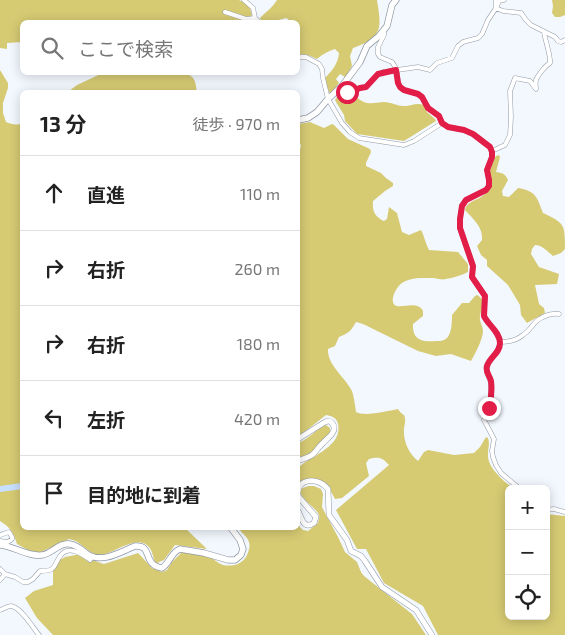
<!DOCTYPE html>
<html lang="ja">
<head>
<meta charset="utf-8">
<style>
	:root { --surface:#fff; --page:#f2f2f2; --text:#222; --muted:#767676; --line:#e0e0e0 }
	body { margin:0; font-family:"Exo 2","Noto Sans JP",sans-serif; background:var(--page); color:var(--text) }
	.controls { position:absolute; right:15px; bottom:15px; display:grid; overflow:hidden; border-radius:8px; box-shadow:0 2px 12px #0003 }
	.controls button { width:45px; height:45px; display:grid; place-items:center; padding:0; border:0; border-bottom:1px solid var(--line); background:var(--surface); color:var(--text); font:25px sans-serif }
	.stop { position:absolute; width:15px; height:15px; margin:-11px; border:4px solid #e11d48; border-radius:50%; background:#fff }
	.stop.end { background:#e11d48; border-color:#fff; box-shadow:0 1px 5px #0008 }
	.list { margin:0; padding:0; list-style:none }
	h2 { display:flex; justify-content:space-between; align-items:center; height:65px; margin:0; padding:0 20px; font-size:21px }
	h2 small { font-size:16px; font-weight:400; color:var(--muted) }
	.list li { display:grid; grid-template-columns:32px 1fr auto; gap:15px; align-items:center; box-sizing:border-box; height:75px; padding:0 20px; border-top:1px solid var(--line) }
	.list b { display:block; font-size:19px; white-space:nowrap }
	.list em { font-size:16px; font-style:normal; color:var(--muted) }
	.icon { flex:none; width:28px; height:28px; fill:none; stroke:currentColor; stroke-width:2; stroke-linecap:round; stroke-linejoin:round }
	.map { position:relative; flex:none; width:565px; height:635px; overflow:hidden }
	.search { position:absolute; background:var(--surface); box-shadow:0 2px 12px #0003; left:20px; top:20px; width:280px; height:55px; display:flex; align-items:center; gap:12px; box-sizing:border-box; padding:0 18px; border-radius:8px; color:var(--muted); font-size:19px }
	.panel { position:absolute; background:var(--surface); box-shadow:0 2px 12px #0003; left:20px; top:90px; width:280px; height:440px; border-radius:8px }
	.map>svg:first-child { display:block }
	.green { fill:#d6ca73 }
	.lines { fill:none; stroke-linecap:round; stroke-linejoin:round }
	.river { stroke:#c8e0ff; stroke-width:6 }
	.minor-casing { stroke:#929aa4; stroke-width:5 }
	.tertiary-casing { stroke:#929aa4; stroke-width:6 }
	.secondary-casing { stroke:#929aa4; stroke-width:7 }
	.minor { stroke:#fff; stroke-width:4 }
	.tertiary { stroke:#fff; stroke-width:5 }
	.secondary { stroke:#fff; stroke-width:5.5 }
	.route { stroke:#e11d48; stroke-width:6 }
</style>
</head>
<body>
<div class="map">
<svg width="565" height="635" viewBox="0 0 565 635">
	<rect width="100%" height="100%" fill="#f3f8ff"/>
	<!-- green -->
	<path class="green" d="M 0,0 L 239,0 L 249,5 L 252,15 L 248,22 L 22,22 L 22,42 L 7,43 L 7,49 L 0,48 Z
		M 277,0 L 377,0 C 382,30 382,37 353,48 L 350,56 L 352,66 L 347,75 L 345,77 L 340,74 L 336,79 L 339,83 L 330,94 L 324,79 C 332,71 338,64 339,53 L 335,49 C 328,51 323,54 317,59 L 308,55 L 298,54 L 298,22 L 289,22 L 288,19 L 286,18 L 271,22 L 261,20 L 260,18 C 267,11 272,8 277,0 Z
		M 552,0 L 565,0 L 565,15 L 560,17 L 555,17 L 552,13 L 553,6 Z
		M 0,70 L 8,83 L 8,88 L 3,103 L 3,113 L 6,122 C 11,124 18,126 22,123 L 22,528 L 185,528 L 207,549 L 175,545 L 164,560 L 157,563 L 155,562 C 153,557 152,550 149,547 C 137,533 114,554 100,555 C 92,555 86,548 80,544 C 77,541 73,540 69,539 L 39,553 L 28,550 L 17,544 C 13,532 11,528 0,521 Z
		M 105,72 L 184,73 C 196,77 195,81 197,92 L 61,92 L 69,91 L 77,85 Z
		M 351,93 C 356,95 358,100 364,102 C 371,105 377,102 384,102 C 391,102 397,106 404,106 C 412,106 415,102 424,105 L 427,112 L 435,119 L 436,121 L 404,141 L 357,134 L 345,121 L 344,115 L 336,102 L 335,100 L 338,95 Z
		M 310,122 L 324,128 L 332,124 L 334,125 L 348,139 L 370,149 L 371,152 L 366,163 L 366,166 L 381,173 L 386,178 L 393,183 L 393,186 L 385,191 L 373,201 C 372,211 375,217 384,221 L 387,219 L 389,207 L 397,213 L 402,232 L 409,235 L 421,230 C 424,235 425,242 429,250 L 458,252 L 468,264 L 468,272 C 463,275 452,278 446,279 C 443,280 438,279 434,278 C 421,278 403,276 396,290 C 394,293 392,299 393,302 C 396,313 416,298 423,311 L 423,316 L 413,324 C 412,340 422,342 436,341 C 439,341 442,341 444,340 C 452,337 452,322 452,315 L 462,303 L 469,303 L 475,296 L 477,295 C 488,301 481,307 480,316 C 479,322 483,326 483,331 C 483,339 475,354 471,361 L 451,354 L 436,356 L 418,351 L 363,324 L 356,322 C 351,331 349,333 339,337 L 335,346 L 328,349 C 327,365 345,377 352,391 C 354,397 355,405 356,412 C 366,417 386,411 398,409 C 398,410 403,415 404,415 C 406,419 405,423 404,428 C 403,440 408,453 418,461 L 424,452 L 428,450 L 454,455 L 474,453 L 480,447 L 486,437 L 488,438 C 490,444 488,448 488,454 C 487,468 504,481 514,489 L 509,489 L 509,616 L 546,616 L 546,514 L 565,516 L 565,635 L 438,635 L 423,606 L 384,583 L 366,549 L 357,549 L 336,510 L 389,465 C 383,458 379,456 369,459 L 366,463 L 369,476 L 342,498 L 335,499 L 329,488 L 308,479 L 298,491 L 298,468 C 310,456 343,447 338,424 C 337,418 332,416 326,415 L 298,437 L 298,152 C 304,144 299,145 298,137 C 297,133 298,128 298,124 Z
		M 499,155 L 500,157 L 496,172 C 502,173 505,173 508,180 L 502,191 L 503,196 L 509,197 L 518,188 C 536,191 537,197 543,213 C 565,223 565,225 565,249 L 561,253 L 553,256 C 547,251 542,245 535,245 L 532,249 L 531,254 L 539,267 L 559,274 L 557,284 L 535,285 L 539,304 L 544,308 L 545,313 L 527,323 L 521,315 L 520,305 L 508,285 L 487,266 L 487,260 L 481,255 L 477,246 L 482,240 C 483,227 474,220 465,210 C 467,197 490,202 491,180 C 491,176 489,172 488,168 L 496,156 Z
		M 326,425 L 330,428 L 330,433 C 325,439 320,448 313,452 C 308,456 302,455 298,459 L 298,443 C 309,439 315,430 326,425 Z
		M 309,486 L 314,486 L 321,489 L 323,494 L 322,507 L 324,511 L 338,537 L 345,552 L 357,562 L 361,572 L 364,576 L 412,614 L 426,635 L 53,635 L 37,618 L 25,598 L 34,591 L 53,585 L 53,564 L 65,557 L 81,554 L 89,559 L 104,564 L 138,553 L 152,568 L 162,572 L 167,570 L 172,562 L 182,552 C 189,553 198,553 206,555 C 212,557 217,563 223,565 C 233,567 243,564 247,555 C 254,540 245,537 238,528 L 298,528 L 298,525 L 303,530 L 308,531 L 318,523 C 318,521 320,518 319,515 C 316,506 286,491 309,486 Z"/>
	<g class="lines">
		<!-- river -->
		<path class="river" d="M 0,489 L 22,486"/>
		<!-- minor casing -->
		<g class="minor-casing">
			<path id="minor" d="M 244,0 L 253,8 L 255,18 L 259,22
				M 497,6 L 499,1 L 504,0
				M 496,8 L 503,11 L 521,13 L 526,20 L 531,25 L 555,37 L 558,41 L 561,42 L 565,40
				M 225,12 L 246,19 L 255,18
				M 384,31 L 384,35 L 378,47 L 378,54 L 380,57 L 392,62 L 394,65 L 397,70 L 398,83 L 400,87 L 404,90 L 418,94 L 422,97 L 428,108 L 439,116 L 442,123 L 448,127 L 464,130 L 473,134 L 490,147 L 492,151 L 492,157 L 487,170 L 489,180 L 489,186 L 486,190 L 466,200 L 462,205 L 460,219 L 460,228 L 473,267 L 472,277 L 485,296 L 484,316 C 488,325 500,332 500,343 C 500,353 489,358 487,367 C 485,373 491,379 491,385 C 491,391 491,399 490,405 C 488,410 486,414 484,420 L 494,439 L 492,451 L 493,457 L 496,465 L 501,473 L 520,489
				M 298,57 L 306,57 L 319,64 L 322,69 L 323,78 L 328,99 L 342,123 L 350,132 L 359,138 L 404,145 L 414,141 L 442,123
				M 337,93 L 342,90 L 351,92 L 360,88 L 366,87 L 376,76 L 383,72 L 418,67 L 430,70 L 437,63 L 452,58 L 458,46 L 463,42 L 478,38 L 482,34 L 488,20 L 496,8 L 496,0
				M 492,151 L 505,145 L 510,135 L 511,117 L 510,91 L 515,78 L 530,81 L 536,89 C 536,86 535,83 536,80 C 538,75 545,66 550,63 C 551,56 545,40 544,32
				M 500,342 C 508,342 517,340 523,335 C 534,328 532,320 548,315 C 552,314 554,313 559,314
				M 546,510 L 554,509 L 565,512
				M 0,535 L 9,532 L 12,537 L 12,539 L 8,542 L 0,541
				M 0,569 L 5,574 L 15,577 L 23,582 L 28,582 L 33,579 L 40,571 C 43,571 49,571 52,569 C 56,566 57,559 61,555 C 69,545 82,554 90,560 L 92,557
				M 0,580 L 5,574
				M 0,610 C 3,609 8,606 11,606 C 21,607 33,628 39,635"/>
		</g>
		<!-- tertiary casing -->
		<g class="tertiary-casing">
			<path id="tertiary" d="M 298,439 L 325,422 C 328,421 329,420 332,423 C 339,431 327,438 323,443 C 319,446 316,452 312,455 C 308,458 302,459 298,461
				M 298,511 C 302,518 303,530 314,523 L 316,517 L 298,496 C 296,477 319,477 328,489 L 329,515 L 347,540 L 351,551 L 361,556 L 365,561 L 382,587 L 416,610 L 432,635"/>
		</g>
		<!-- secondary casing -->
		<g class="secondary-casing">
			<path id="secondary" d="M 298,120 L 308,118 L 317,112 L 328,99 L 342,86 L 360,62 L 367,46 L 379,36 L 387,26 L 392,5 L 396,0
				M 0,545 C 14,546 28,557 42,555 C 52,554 59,542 70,544 C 77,545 82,550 87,554 C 102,564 120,552 135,546 C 154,545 141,564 162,568 C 170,563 171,552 180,549 L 204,553 L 228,560 L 235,560 L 241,555 L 243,549 L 240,540 L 231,528"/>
		</g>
		<!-- minor -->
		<use href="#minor" class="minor"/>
		<!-- tertiary -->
		<use href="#tertiary" class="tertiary"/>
		<!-- secondary -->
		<use href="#secondary" class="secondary"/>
	</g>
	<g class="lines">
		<!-- route -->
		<path class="route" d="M 347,92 L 351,92 L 360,88 L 366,87 L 378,74 L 396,70 L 398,83 L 400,87 L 404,90 L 418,94 L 422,97 L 428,108 L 439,116 L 442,123 L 448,127 L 464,130 L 473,134 L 490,147 L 492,152 L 492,157 L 487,170 L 489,180 L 489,186 L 486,190 L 466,200 L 462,206 L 460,219 L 460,228 L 473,266 L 472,277 L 485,296 L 484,316 C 488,325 500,332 500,343 C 500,353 490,357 487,366 C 485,372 490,376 491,381 C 492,389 491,400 489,408"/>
	</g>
</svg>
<div class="controls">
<button>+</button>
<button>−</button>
<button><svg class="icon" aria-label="locate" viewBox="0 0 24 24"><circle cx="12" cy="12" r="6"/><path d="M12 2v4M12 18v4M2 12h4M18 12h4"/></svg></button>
</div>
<div class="stop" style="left:347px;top:92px"></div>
<div class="stop end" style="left:489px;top:408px"></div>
<div class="search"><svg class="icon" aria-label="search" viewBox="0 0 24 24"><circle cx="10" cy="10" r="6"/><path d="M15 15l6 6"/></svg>ここで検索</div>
<section class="panel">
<h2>13 分<small>徒歩 · 970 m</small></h2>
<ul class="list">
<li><svg class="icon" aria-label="ahead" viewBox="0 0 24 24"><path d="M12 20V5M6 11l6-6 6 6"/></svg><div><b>直進</b></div><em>110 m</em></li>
<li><svg class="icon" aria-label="right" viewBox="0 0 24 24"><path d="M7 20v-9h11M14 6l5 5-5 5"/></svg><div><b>右折</b></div><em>260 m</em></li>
<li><svg class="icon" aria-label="right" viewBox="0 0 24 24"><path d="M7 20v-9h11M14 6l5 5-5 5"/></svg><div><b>右折</b></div><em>180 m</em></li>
<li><svg class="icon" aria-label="left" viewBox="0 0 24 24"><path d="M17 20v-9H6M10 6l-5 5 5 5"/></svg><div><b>左折</b></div><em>420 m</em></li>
<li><svg class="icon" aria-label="arrive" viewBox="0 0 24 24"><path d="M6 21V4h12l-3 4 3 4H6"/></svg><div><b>目的地に到着</b></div></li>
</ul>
</section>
</div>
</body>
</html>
